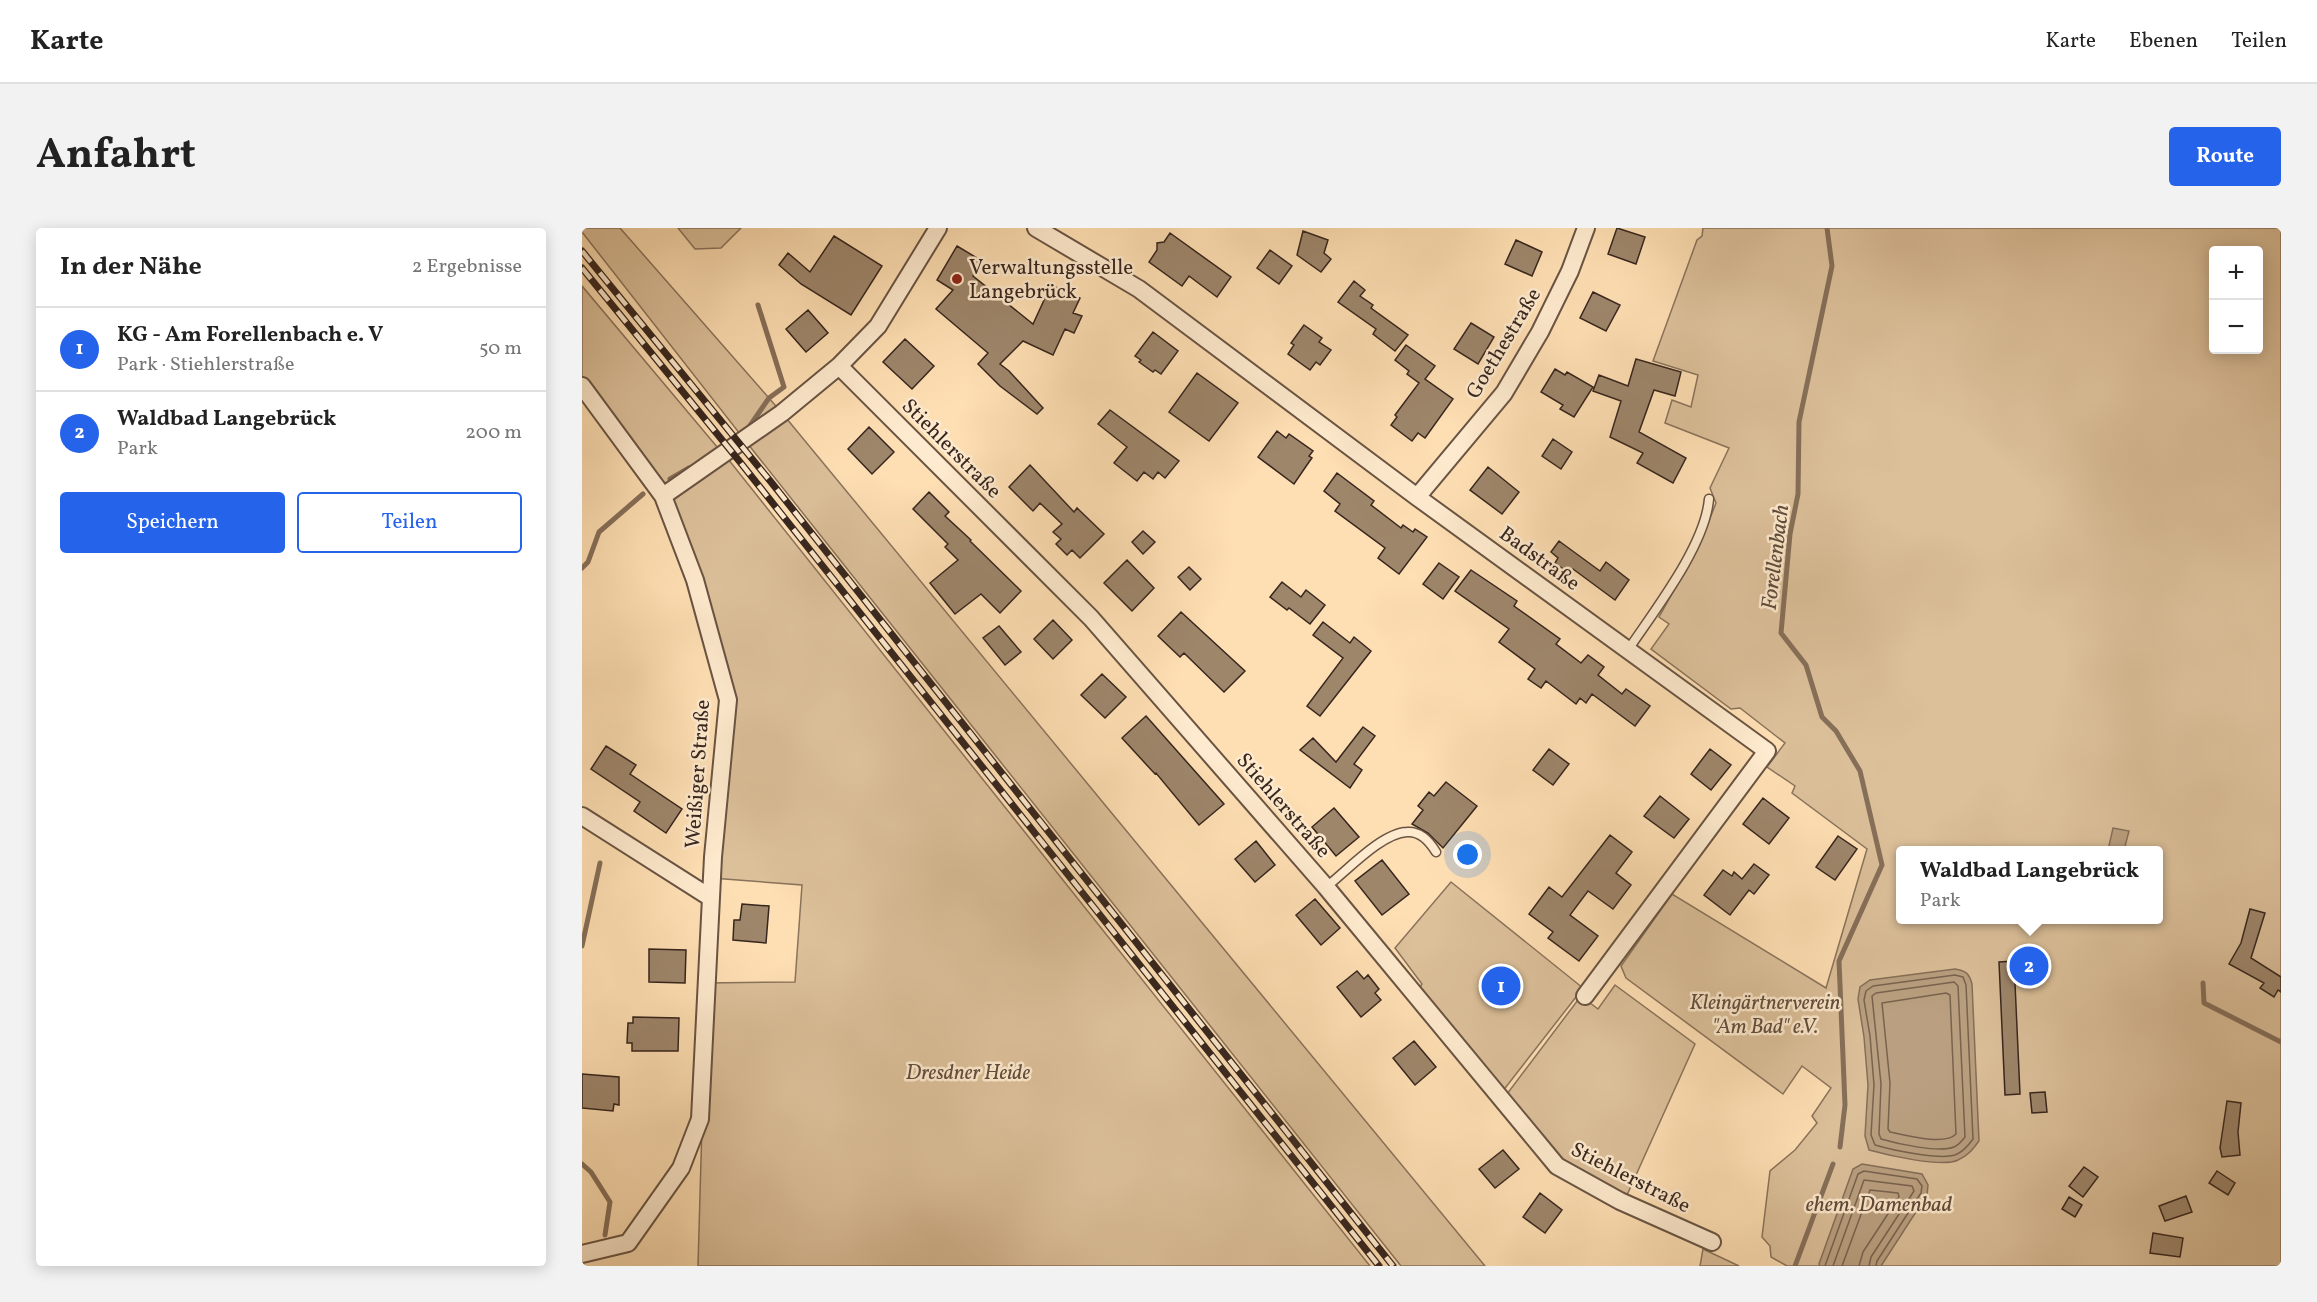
<!DOCTYPE html>
<html lang="de">
<head>
<meta charset="utf-8">
<style>
	:root { --surface:#fff; --page:#f2f2f2; --text:#222; --muted:#767676; --line:#e0e0e0; --accent:#2563eb }
	body { margin:0; font-family:Vollkorn,serif; background:var(--page); color:var(--text) }
	.controls { position:absolute; right:18px; top:18px; display:grid; overflow:hidden; border-radius:6px; box-shadow:0 3px 15px #0003 }
	.controls button { width:54px; height:54px; display:grid; place-items:center; padding:0; border:0; border-bottom:2px solid var(--line); background:var(--surface); color:var(--text); font:30px sans-serif }
	.you { position:absolute; left:886px; top:627px; width:21px; height:21px; margin:-15px; border:4px solid #fff; border-radius:50%; background:#1a73e8; box-shadow:0 0 0 9px #1a73e833 }
	.badge { display:grid; place-items:center; width:39px; height:39px; border-radius:50%; background:var(--accent); color:#fff; font-size:20px; font-weight:700 }
	.pin { position:absolute; translate:-50% -50%; border:3px solid #fff; box-shadow:0 2px 6px #0006 }
	.popup { position:absolute; left:1314px; top:618px; width:267px; height:78px; box-sizing:border-box; display:grid; place-content:center; border-radius:6px; background:var(--surface); filter:drop-shadow(0 2px 4px #0005); font-size:20px; white-space:nowrap; color:var(--muted) }
	.popup b { font-size:22px; color:var(--text) }
	.popup::after { content:''; position:absolute; left:50%; top:100%; margin-left:-12px; border:12px solid transparent; border-top-color:var(--surface) }
	.list { margin:0; padding:0; list-style:none }
	h2 { display:flex; justify-content:space-between; align-items:center; height:78px; margin:0; padding:0 24px; font-size:26px }
	h2 small { font-size:20px; font-weight:400; color:var(--muted) }
	.list li { display:grid; grid-template-columns:39px 1fr auto; gap:18px; align-items:center; box-sizing:border-box; height:84px; padding:0 24px; border-top:2px solid var(--line) }
	.list b { display:block; font-size:22px; white-space:nowrap }
	.list p { margin:0; font-size:20px; white-space:nowrap; color:var(--muted) }
	.list em { font-size:20px; font-style:normal; color:var(--muted) }
	.actions { display:flex; gap:12px; padding:18px 24px }
	.actions a { flex:1; padding:14px 0; border:2px solid var(--accent); border-radius:6px; text-align:center; font-size:21px; color:var(--accent) }
	.actions .main { background:var(--accent); color:#fff }
	.map { position:relative; flex:none; width:1699px; height:1038px; overflow:hidden; border-radius:6px }
	header { display:flex; align-items:center; gap:36px; box-sizing:border-box; height:84px; padding:0 30px; background:var(--surface); border-bottom:2px solid var(--line) }
	header strong { font-size:28px }
	nav { display:flex; gap:33px; margin-inline-start:auto; font-size:21px }
	.intro { display:flex; align-items:center; justify-content:space-between; box-sizing:border-box; height:144px; padding:0 36px }
	h1 { margin:0; font-size:42px }
	.button { padding:15px 27px; border-radius:6px; background:var(--accent); color:#fff; font-size:21px; font-weight:700 }
	main { display:flex; gap:36px; padding:0 36px }
	aside { flex:1; background:var(--surface); border-radius:6px; box-shadow:0 3px 15px #0003 }
	.map>svg:first-child { display:block }
	.green { fill:#dcc09a; stroke:#8a735c; stroke-width:1.5; fill-rule:evenodd }
	.water { fill:#baa080; stroke:#866f59; stroke-width:1.5 }
	.lines { fill:none; stroke-linecap:round; stroke-linejoin:round }
	.shore { stroke:#78634f; stroke-width:1.5 }
	.stream { stroke:#866f59; stroke-width:5 }
	.building { fill:#9e866b; stroke:#37261e; stroke-width:1.5 }
	.lane-casing { stroke:#695443; stroke-width:11 }
	.street-casing { stroke:#695443; stroke-width:20 }
	.lane { stroke:#feeace; stroke-width:8 }
	.street { stroke:#feeace; stroke-width:16 }
	.rail-casing { stroke:#37261e; stroke-width:7 }
	.rail { stroke:#feeace; stroke-width:4.5; stroke-dasharray:14; stroke-linecap:butt }
	.poi-dot { fill:#8f2418; stroke:#feeace; stroke-width:2 }
	.labels { text-anchor:middle; stroke-width:5; stroke-linejoin:round; paint-order:stroke }
	.poi-label { font-size:21px; fill:#37261e; stroke:#feeace; text-anchor:start }
	.street-label { font-size:21px; fill:#37261e; stroke:#feeace }
	.park-label { font-size:21px; font-style:italic; fill:#604c3d; stroke:#feeace }
	.water-label { font-size:22px; font-style:italic; fill:#5e4b3b; stroke:#feeace }
</style>
</head>
<body>
<header>
<strong>Karte</strong>
<nav><a>Karte</a><a>Ebenen</a><a>Teilen</a></nav>
</header>
<div class="intro"><h1>Anfahrt</h1><a class="button">Route</a></div>
<main>
<aside>
<h2>In der Nähe<small>2 Ergebnisse</small></h2>
<ul class="list">
<li><span class="badge">1</span><div><b>KG - Am Forellenbach e. V</b><p>Park · Stiehlerstraße</p></div><em>50 m</em></li>
<li><span class="badge">2</span><div><b>Waldbad Langebrück</b><p>Park</p></div><em>200 m</em></li>
</ul>
<div class="actions"><a class="main">Speichern</a><a>Teilen</a></div>
</aside>
<div class="map">
<svg width="1699" height="1038" viewBox="0 0 1699 1038">
	<rect width="100%" height="100%" fill="#fedfb3"/>
	<filter id="stains"><feTurbulence type="fractalNoise" baseFrequency=".00333" numOctaves="4"/><feColorMatrix values="0 0 0 0 .2 0 0 0 0 .09 0 0 0 0 .02 0 0 0 .5 -.17"/></filter>
	<radialGradient id="worn" r=".72"><stop offset=".6" stop-color="#630" stop-opacity="0"/><stop offset="1" stop-color="#630" stop-opacity=".3"/></radialGradient>
	<!-- green -->
	<path class="green" d="M 0,0 L 38,0 L 200,185 L 903,1038 L 819,1038 L 162,211 L 142,226 L 788,1038 L 116,1038 L 124,755 L 213,754 L 220,657 L 130,650 L 146,472 L 81,267 L 0,158 L 0,58 L 141,226 L 162,211 L 0,4 Z
		M 96,0 L 159,0 L 139,20 L 113,21 Z
		M 1121,0 L 1699,0 L 1699,1038 L 1205,1038 L 1189,1029 L 1188,1018 L 1180,1009 L 1188,943 L 1213,922 L 1235,895 L 1230,888 L 1249,860 L 1220,838 L 1201,866 L 1044,750 L 1039,738 L 1090,666 L 1244,760 L 1285,621 L 1210,565 L 1213,558 L 1185,539 L 1203,515 L 1158,480 L 1149,481 L 1069,421 L 1087,396 L 1077,389 L 1117,318 L 1134,275 L 1128,260 L 1147,220 L 1083,195 L 1090,172 L 1109,179 L 1116,147 L 1071,133 L 1115,12 L 1120,8 ZM 1632,22 L 1676,22 L 1676,122 L 1632,122 ZM 1318,622 L 1576,622 L 1576,692 L 1318,692 Z
		M 869,654 L 1001,760 L 920,864 L 836,762 L 840,756 L 813,720 Z
		M 1033,757 L 1113,816 L 1045,967 L 992,942 L 968,922 L 925,866 L 999,768 L 1016,781 Z
		M 1121,1021 L 1157,1038 L 1118,1038 Z"/>
	<!-- water -->
	<path class="water" d="M 1531,600 L 1547,603 L 1542,622 L 1526,622 Z
		M 1373,741 C 1384,743 1387,745 1390,756 L 1397,913 C 1391,921 1386,928 1376,932 C 1360,940 1305,927 1287,922 L 1283,908 L 1286,857 L 1282,809 L 1276,771 L 1278,759 L 1288,752 Z
		M 1280,936 L 1340,946 L 1346,957 L 1345,967 L 1299,1038 L 1238,1038 L 1237,1036 L 1271,941 Z"/>
	<g class="lines">
		<!-- shore -->
		<path class="shore" d="M 1373,747 L 1381,749 L 1384,757 L 1391,911 C 1386,918 1381,924 1373,927 C 1357,932 1310,922 1293,917 L 1289,907 L 1292,857 L 1288,808 L 1282,772 L 1284,763 L 1291,758 Z
			M 1372,754 L 1376,758 L 1383,909 C 1380,913 1377,917 1372,919 C 1357,925 1316,916 1299,911 L 1297,906 L 1299,856 L 1290,768 L 1294,765 Z
			M 1364,765 L 1368,767 L 1374,906 C 1363,918 1323,907 1308,904 L 1306,901 L 1308,855 L 1300,775 Z
			M 1243,1038 L 1276,946 L 1282,943 L 1335,951 L 1340,958 L 1339,965 L 1295,1033 L 1294,1038
			M 1251,1038 L 1282,952 L 1330,958 L 1332,963 L 1289,1029 L 1287,1038
			M 1260,1038 L 1288,962 L 1316,965 L 1317,969 L 1281,1024 L 1277,1038"/>
		<!-- stream -->
		<path class="stream" d="M 1245,0 L 1250,38 L 1217,194 L 1216,266 L 1208,306 L 1199,405 L 1224,437 L 1240,489 L 1254,503 L 1278,543 L 1300,637 L 1257,733 L 1263,877 L 1258,919
			M 167,199 L 187,170 L 202,159 L 176,77
			M 88,251 L 107,240
			M 0,340 L 6,334 L 17,304 L 61,266
			M 0,718 L 18,635
			M 1621,755 L 1622,775 L 1699,814
			M 0,936 L 9,944 L 28,974 L 23,1007
			M 1213,1038 L 1251,936"/>
	</g>
	<!-- building -->
	<path class="building" d="M 1035,0 L 1063,9 L 1054,36 L 1026,26 Z
		M 721,3 L 746,12 L 742,25 L 749,31 L 739,44 L 715,27 Z
		M 588,5 L 649,49 L 635,69 L 607,48 L 600,58 L 567,34 L 575,22 L 575,15 L 582,14 Z
		M 252,8 L 300,38 L 269,87 L 219,56 L 197,37 L 206,25 L 228,44 Z
		M 934,12 L 960,24 L 950,48 L 923,36 Z
		M 375,18 L 400,33 L 391,48 L 451,96 L 469,57 L 498,70 L 491,85 L 500,88 L 492,105 L 483,101 L 471,127 L 441,113 L 418,136 L 427,143 L 461,180 L 455,186 L 418,158 L 396,136 L 406,125 L 354,81 L 371,62 L 355,52 Z
		M 688,22 L 710,38 L 697,56 L 675,40 Z
		M 772,53 L 783,62 L 778,68 L 791,77 L 789,80 L 826,107 L 813,123 L 791,106 L 794,101 L 756,74 Z
		M 1011,64 L 1038,77 L 1024,103 L 998,90 Z
		M 226,82 L 246,105 L 224,124 L 204,101 Z
		M 889,95 L 912,109 L 896,136 L 872,121 Z
		M 722,97 L 740,110 L 737,114 L 749,122 L 738,137 L 734,134 L 728,142 L 706,126 L 712,117 L 709,115 Z
		M 571,104 L 596,123 L 579,146 L 573,142 L 571,144 L 557,134 L 559,132 L 553,128 Z
		M 323,111 L 352,138 L 330,161 L 301,134 Z
		M 824,117 L 853,138 L 843,151 L 871,171 L 843,210 L 836,205 L 830,213 L 809,197 L 815,189 L 813,187 L 837,155 L 825,146 L 827,143 L 813,132 Z
		M 1054,131 L 1099,144 L 1093,168 L 1072,162 L 1057,204 L 1104,230 L 1091,255 L 1055,235 L 1061,225 L 1028,209 L 1039,173 L 1011,163 L 1017,147 L 1046,158 Z
		M 973,141 L 983,147 L 985,144 L 1011,159 L 992,189 L 978,181 L 981,177 L 959,164 Z
		M 615,145 L 656,175 L 627,213 L 587,184 Z
		M 528,182 L 597,233 L 583,250 L 576,244 L 571,251 L 562,244 L 555,253 L 532,235 L 545,219 L 516,196 Z
		M 287,199 L 312,224 L 290,246 L 266,221 Z
		M 695,203 L 704,210 L 707,206 L 731,223 L 727,228 L 730,230 L 727,234 L 712,256 L 676,229 Z
		M 971,211 L 990,224 L 979,241 L 960,228 Z
		M 448,237 L 492,284 L 495,280 L 522,306 L 498,330 L 490,322 L 485,327 L 474,316 L 479,311 L 471,304 L 480,296 L 458,275 L 451,283 L 427,259 Z
		M 906,239 L 937,264 L 920,286 L 888,262 Z
		M 755,245 L 792,273 L 789,277 L 819,300 L 821,297 L 831,304 L 833,301 L 845,309 L 817,346 L 796,330 L 803,320 L 753,283 L 758,276 L 742,263 Z
		M 347,264 L 367,284 L 363,288 L 389,312 L 388,313 L 439,363 L 418,385 L 399,366 L 373,386 L 348,355 L 376,332 L 363,319 L 366,316 L 331,281 Z
		M 561,303 L 573,314 L 561,326 L 550,314 Z
		M 977,313 L 1018,343 L 1024,334 L 1047,352 L 1033,372 L 991,341 L 988,346 L 973,335 L 976,330 L 969,324 Z
		M 545,332 L 572,360 L 550,383 L 522,355 Z
		M 857,335 L 877,349 L 861,371 L 841,356 Z
		M 607,339 L 619,351 L 608,362 L 596,349 Z
		M 889,342 L 935,373 L 932,378 L 978,411 L 974,416 L 999,435 L 1006,427 L 1022,439 L 1016,447 L 1040,466 L 1044,461 L 1068,478 L 1053,498 L 1010,466 L 1004,475 L 998,470 L 994,476 L 964,453 L 959,460 L 946,451 L 953,441 L 917,414 L 927,401 L 873,363 Z
		M 700,354 L 719,369 L 724,362 L 743,377 L 728,396 L 707,380 L 705,382 L 688,369 Z
		M 599,384 L 663,443 L 642,464 L 602,425 L 598,429 L 576,408 Z
		M 471,392 L 490,412 L 471,431 L 452,411 Z
		M 741,394 L 768,415 L 772,409 L 789,423 L 738,488 L 725,478 L 761,430 L 731,407 Z
		M 417,398 L 439,424 L 423,437 L 401,410 Z
		M 520,446 L 544,469 L 523,490 L 499,467 Z
		M 564,488 L 642,576 L 617,597 L 574,545 L 573,546 L 540,510 Z
		M 781,499 L 793,508 L 772,536 L 780,542 L 768,560 L 718,522 L 731,510 L 754,534 Z
		M 24,518 L 54,537 L 48,546 L 100,581 L 84,605 L 52,583 L 58,574 L 9,541 Z
		M 967,521 L 987,536 L 971,557 L 951,542 Z
		M 1128,521 L 1149,537 L 1129,562 L 1109,546 Z
		M 864,554 L 895,578 L 861,620 L 846,605 L 830,596 L 841,582 L 836,578 L 847,564 L 852,568 Z
		M 1078,568 L 1107,591 L 1092,610 L 1062,588 Z
		M 1181,570 L 1207,590 L 1187,616 L 1161,596 Z
		M 752,580 L 777,609 L 754,628 L 730,599 Z
		M 1028,607 L 1050,624 L 1034,645 L 1049,657 L 1031,681 L 1006,663 L 988,687 L 1016,708 L 997,733 L 966,710 L 971,704 L 947,686 L 967,659 L 980,669 Z
		M 1256,608 L 1275,621 L 1253,652 L 1234,639 Z
		M 674,613 L 693,637 L 673,654 L 653,631 Z
		M 800,632 L 827,666 L 800,687 L 773,653 Z
		M 1172,636 L 1187,647 L 1172,666 L 1167,662 L 1148,687 L 1122,667 L 1141,642 L 1150,648 L 1152,644 L 1160,651 Z
		M 733,671 L 758,700 L 739,717 L 714,687 Z
		M 160,676 L 187,678 L 184,715 L 151,712 L 152,692 L 158,692 Z
		M 1668,681 L 1683,685 L 1669,730 L 1699,749 L 1699,764 L 1696,762 L 1692,769 L 1678,760 L 1682,755 L 1647,736 L 1659,715 Z
		M 67,721 L 104,722 L 103,755 L 67,754 Z
		M 1432,733 L 1438,866 L 1423,867 L 1417,734 Z
		M 775,743 L 782,751 L 786,747 L 797,761 L 793,765 L 799,772 L 779,789 L 755,759 Z
		M 51,789 L 97,790 L 96,823 L 50,823 L 50,815 L 45,815 L 46,795 L 51,795 Z
		M 832,813 L 854,839 L 833,857 L 811,830 Z
		M 0,846 L 37,849 L 37,877 L 32,876 L 31,883 L 0,880 Z
		M 1463,864 L 1465,884 L 1450,885 L 1448,865 Z
		M 1645,873 L 1659,875 L 1656,904 L 1658,927 L 1640,929 L 1638,920 Z
		M 921,922 L 937,941 L 913,960 L 897,941 Z
		M 1502,939 L 1516,949 L 1501,969 L 1487,958 Z
		M 1635,943 L 1653,955 L 1646,967 L 1627,955 Z
		M 958,965 L 980,982 L 963,1005 L 941,989 Z
		M 1604,968 L 1610,984 L 1583,993 L 1577,978 Z
		M 1487,969 L 1500,977 L 1493,989 L 1480,981 Z
		M 1571,1005 L 1601,1010 L 1598,1029 L 1568,1025 Z"/>
	<g class="lines">
		<!-- lane casing -->
		<g class="lane-casing">
			<path id="lane" d="M 1046,422 C 1072,383 1123,318 1127,271
				M 744,659 C 764,644 799,605 825,604 C 838,603 848,614 854,624"/>
		</g>
		<!-- street casing -->
		<g class="street-casing">
			<path id="street" d="M 454,0 L 557,61 L 835,269 L 1185,523 L 1003,768
				M 257,138 L 509,390 L 744,659 L 975,938 L 1038,973 L 1130,1014
				M 0,158 L 81,268 L 113,352 L 146,472 L 131,629 L 118,891 L 99,940 L 46,1015 L 0,1026
				M 81,268 L 200,185 L 257,138 L 296,98 L 356,0
				M 835,269 L 922,165 L 958,104 L 988,43 L 1004,0
				M 0,588 L 129,670"/>
		</g>
		<!-- lane -->
		<use href="#lane" class="lane"/>
		<!-- street -->
		<use href="#street" class="street"/>
		<!-- rail casing -->
		<g class="rail-casing">
			<path id="rail" d="M 0,23 L 189,254 L 811,1038
				M 0,40 L 158,234 L 797,1038"/>
		</g>
		<!-- rail -->
		<use href="#rail" class="rail"/>
	</g>
	<!-- markers -->
	<circle class="poi-dot" cx="375" cy="51" r="6"/>
	<g class="labels">
		<!-- poi labels -->
		<g class="poi-label">
			<text x="387" y="46">Verwaltungsstelle<tspan x="387" dy="24">Langebrück</tspan></text>
		</g>
		<!-- street labels -->
		<g class="street-label">
			<text transform="translate(921 115) rotate(-59)" y="7">Goethestraße</text>
			<text transform="translate(370 220) rotate(45)" y="7">Stiehlerstraße</text>
			<text transform="translate(958 330) rotate(36)" y="7">Badstraße</text>
			<text transform="translate(115 546) rotate(-86)" y="7">Weißiger Straße</text>
			<text transform="translate(702 577) rotate(49)" y="7">Stiehlerstraße</text>
			<text transform="translate(1049 949) rotate(27)" y="7">Stiehlerstraße</text>
		</g>
		<!-- park labels -->
		<g class="park-label">
			<text x="1183" y="781">Kleingärtnerverein<tspan x="1183" dy="24">"Am Bad" e.V.</tspan></text>
			<text x="386" y="851">Dresdner Heide</text>
		</g>
		<!-- water labels -->
		<g class="water-label">
			<text transform="translate(1192 329) rotate(-83)" y="8">Forellenbach</text>
			<text x="1297" y="983">ehem. Damenbad</text>
		</g>
	</g>
	<rect width="100%" height="100%" filter="url(#stains)"/>
	<rect width="100%" height="100%" fill="url(#worn)"/>
</svg>
<div class="controls">
<button>+</button>
<button>−</button>
</div>
<div class="you"></div>
<div class="pin badge" style="left:919px;top:758px">1</div>
<div class="pin badge" style="left:1447px;top:738px">2</div>
<div class="popup"><b>Waldbad Langebrück</b>Park</div>
</div>
</main>
</body>
</html>
